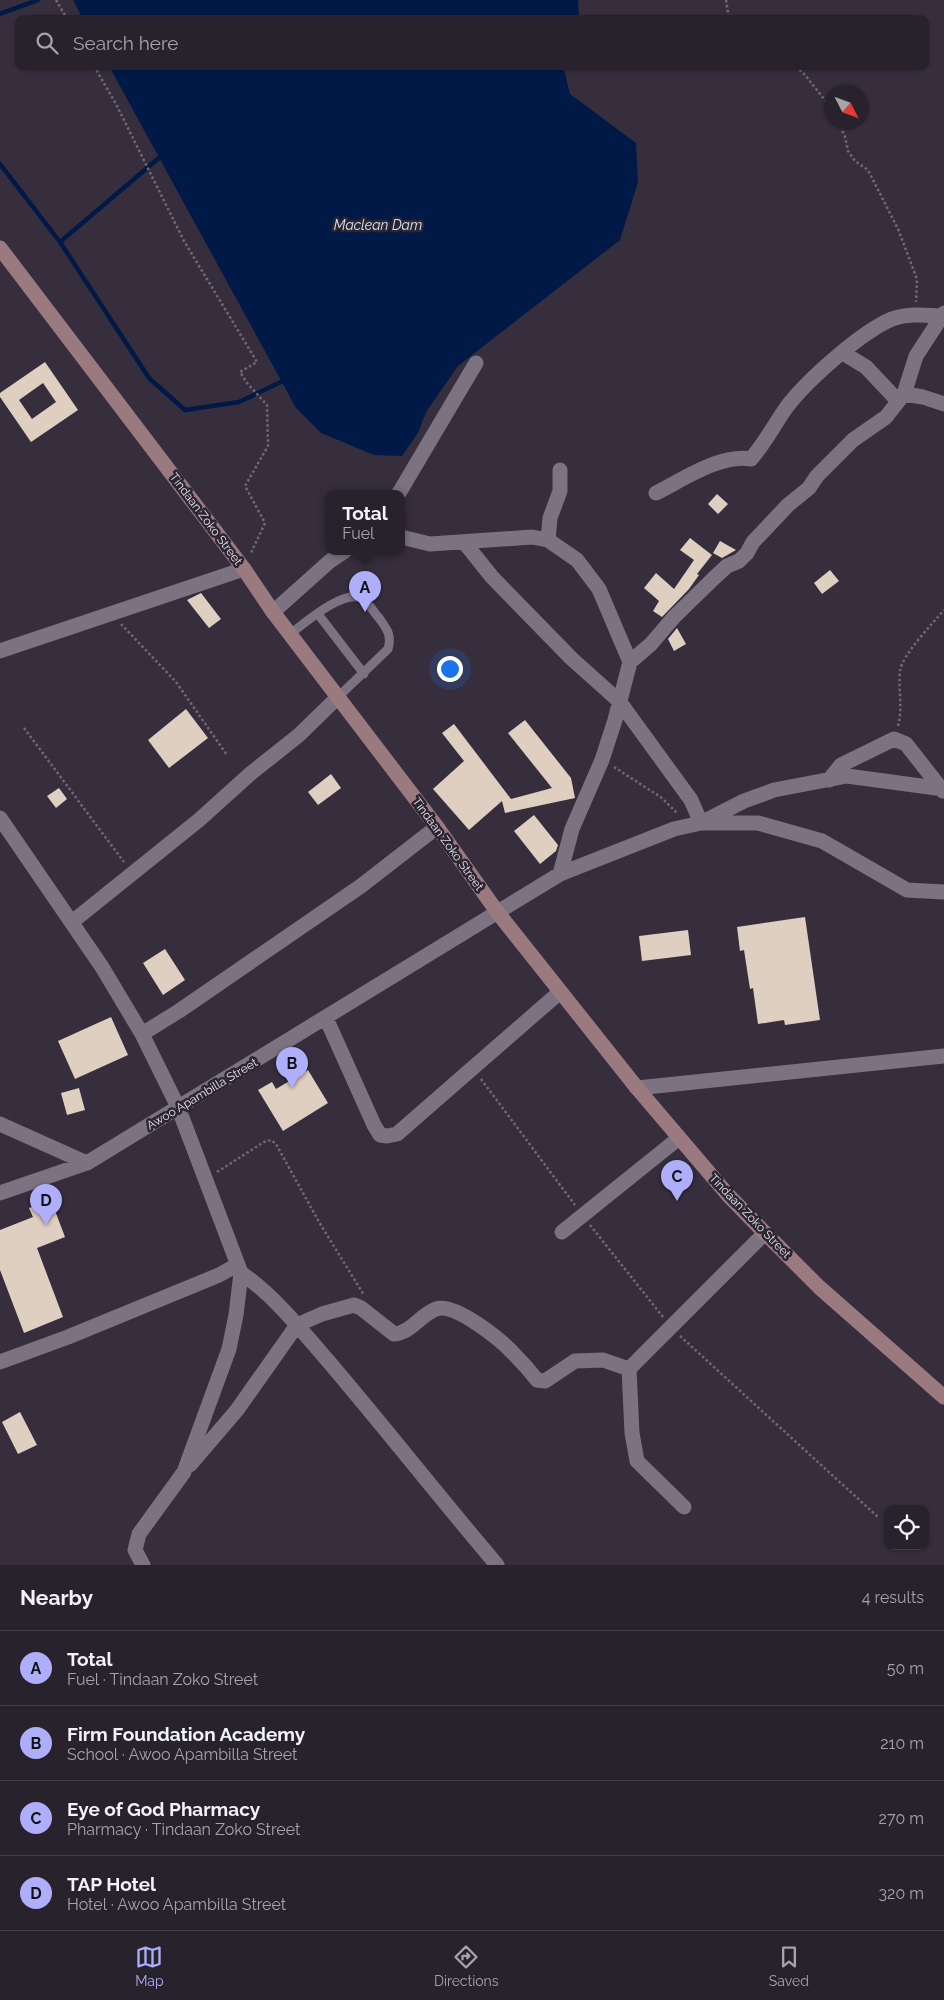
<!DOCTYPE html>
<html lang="en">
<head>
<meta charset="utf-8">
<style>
	:root { --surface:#28222d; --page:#342f39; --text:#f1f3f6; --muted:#a5a4aa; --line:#443f49; --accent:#aeaefb }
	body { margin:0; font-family:Raleway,sans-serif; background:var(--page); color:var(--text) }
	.controls { position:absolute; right:15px; bottom:15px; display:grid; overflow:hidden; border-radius:10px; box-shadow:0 1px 4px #0004 }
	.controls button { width:45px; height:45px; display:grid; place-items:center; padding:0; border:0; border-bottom:1px solid var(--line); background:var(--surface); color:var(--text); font:25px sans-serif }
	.compass { position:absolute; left:824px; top:85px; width:45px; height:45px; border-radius:50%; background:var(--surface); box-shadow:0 1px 4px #0004; rotate:132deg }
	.you { position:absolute; left:449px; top:668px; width:18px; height:18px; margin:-12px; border:4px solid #fff; border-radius:50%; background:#1a73e8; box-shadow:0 0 0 8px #1a73e833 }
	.badge { display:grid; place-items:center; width:32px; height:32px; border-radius:50%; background:var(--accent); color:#111; font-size:16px; font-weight:700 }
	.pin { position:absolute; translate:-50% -41px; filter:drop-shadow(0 1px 2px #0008) }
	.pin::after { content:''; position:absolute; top:26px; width:18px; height:15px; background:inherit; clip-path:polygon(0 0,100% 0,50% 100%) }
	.popup { position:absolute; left:325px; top:490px; width:80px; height:65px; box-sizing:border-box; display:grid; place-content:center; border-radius:10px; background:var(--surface); filter:drop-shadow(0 1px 4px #0005); font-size:16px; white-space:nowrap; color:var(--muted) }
	.popup b { font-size:19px; color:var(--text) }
	.popup::after { content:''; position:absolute; left:50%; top:100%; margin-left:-10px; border:10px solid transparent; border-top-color:var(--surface) }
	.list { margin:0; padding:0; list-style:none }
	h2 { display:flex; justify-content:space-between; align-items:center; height:65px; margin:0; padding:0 20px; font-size:21px }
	h2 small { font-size:16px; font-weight:400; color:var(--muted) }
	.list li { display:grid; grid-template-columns:32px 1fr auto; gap:15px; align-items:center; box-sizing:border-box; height:75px; padding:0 20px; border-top:1px solid var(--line) }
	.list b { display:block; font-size:19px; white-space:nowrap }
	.list p { margin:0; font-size:16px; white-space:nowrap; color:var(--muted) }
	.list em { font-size:16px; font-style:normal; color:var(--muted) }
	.icon { flex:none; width:28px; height:28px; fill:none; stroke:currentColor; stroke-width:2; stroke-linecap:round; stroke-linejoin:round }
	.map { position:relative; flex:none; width:944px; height:1565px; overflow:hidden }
	.search { position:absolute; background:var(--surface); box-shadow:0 1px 4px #0004; left:15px; right:15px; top:15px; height:55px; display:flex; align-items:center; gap:12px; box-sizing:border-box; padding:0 18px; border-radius:10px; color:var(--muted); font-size:19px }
	.sheet { height:365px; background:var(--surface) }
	nav { display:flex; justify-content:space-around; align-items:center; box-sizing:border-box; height:70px; border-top:1px solid var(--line); background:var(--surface); font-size:14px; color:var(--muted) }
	nav a { display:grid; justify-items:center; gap:2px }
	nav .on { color:var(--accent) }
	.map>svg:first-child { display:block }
	.water { fill:#001946 }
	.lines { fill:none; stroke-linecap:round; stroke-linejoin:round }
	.stream { stroke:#001946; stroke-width:4.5 }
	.building { fill:#dfcfc1; fill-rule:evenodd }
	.path { stroke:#706976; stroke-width:2.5; stroke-dasharray:2.5 2.5; stroke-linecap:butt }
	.lane { stroke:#7c7382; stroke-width:9 }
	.street { stroke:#7c7382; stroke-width:15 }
	.secondary { stroke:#9a7a7f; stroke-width:15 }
	.labels { text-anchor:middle; stroke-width:5; stroke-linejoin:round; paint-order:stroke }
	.street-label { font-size:12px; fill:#e7e2eb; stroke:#2c2532 }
	.water-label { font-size:14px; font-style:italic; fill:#dae4f4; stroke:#2c2532 }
</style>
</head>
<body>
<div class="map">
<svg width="944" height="1565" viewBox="0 0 944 1565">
	<rect width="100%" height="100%" fill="#362e3c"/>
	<!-- water -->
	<path class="water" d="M 73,0 L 578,0 L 579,18 L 83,19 Z
		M 109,66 L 563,66 L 570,94 L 636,143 L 638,182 L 620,240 L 458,366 L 426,412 L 418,433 L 402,456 L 374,455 L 321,433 L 296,408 Z"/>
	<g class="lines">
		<!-- stream -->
		<path class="stream" d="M 0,14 L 38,0
			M 0,164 L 60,242 L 149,378 L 185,410 L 239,402 L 283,381
			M 60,242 L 160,157"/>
	</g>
	<!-- building -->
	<path class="building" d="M 45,362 L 78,410 L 31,442 L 0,397 L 0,393 ZM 43,383 L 56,402 L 32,419 L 19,400 Z
		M 717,494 L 728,504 L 718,514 L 708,504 Z
		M 690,538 L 712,555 L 697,574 L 699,575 L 689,589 L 662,617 L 653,611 L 659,601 L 644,588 L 656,573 L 674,589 L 694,560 L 680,550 Z
		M 720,541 L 736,550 L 722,558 L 713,553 Z
		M 830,570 L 839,581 L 822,594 L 814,583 Z
		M 201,593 L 221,619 L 209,628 L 187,600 Z
		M 677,628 L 686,644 L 674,651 L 668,639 Z
		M 186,709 L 208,738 L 169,768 L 148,740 Z
		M 525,720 L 571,778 L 575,798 L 505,813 L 502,801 L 469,830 L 433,789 L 464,761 L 442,733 L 454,724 L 511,799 L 552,788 L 508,733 Z
		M 331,774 L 341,788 L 318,805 L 308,792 Z
		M 59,788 L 67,799 L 56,808 L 47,796 Z
		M 534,815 L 558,845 L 556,851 L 540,864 L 514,831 Z
		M 805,917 L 820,1020 L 785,1025 L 784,1020 L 758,1024 L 753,988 L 750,989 L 744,950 L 740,951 L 737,927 Z
		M 688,930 L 691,955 L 642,961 L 639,936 Z
		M 165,949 L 185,980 L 163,995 L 143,963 Z
		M 111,1017 L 128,1055 L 75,1079 L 58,1041 Z
		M 308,1070 L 328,1103 L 283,1131 L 258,1090 L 272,1082 L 276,1089 Z
		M 79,1088 L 85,1110 L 67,1115 L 61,1093 Z
		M 51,1200 L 65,1237 L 37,1248 L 63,1317 L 24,1333 L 0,1270 L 0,1230 L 33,1217 L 29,1208 Z
		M 20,1412 L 37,1445 L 18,1454 L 2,1422 Z"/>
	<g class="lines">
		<!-- path -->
		<path class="path" d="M 56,0 L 67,19
			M 726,0 L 729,19
			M 94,66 L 116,104 L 184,241 L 257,362 L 240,372 L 247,383 L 267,405 L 268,446 L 245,486 L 265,523 L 251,553
			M 796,66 L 805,75 L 832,109
			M 838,122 L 845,137 L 848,151 L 855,161 L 868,170 L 898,229 L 917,279 L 916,302
			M 121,624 L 176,682 L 227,755
			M 898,726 C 903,708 898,689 900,671 C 902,655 933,623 944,610
			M 24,728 L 124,862
			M 614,767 L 662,798 L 678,814
			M 481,1079 L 575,1205
			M 217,1172 L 264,1142 L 271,1140 L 276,1144 L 319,1222 L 364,1295
			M 590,1225 L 663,1317
			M 680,1336 L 878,1517"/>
		<!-- lane -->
		<path class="lane" d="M 318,614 L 364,674
			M 290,634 C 305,623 342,590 361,598 C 368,601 374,613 379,618 C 387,629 392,635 388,649 L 338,697"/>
		<!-- street -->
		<path class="street" d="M 843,353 L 866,367 L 898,401
			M 904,394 L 923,397 L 944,404
			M 560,470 L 560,491 L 550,518 L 548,540 L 577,560 L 599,589 L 630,662 L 615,720 L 602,760 L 572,829 L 560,874
			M 399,493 L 476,363
			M 656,493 C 684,479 720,454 751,459 C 765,443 774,425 786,408 C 806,381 861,332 892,319 C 908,313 925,315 941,316
			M 401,537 L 430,544 L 532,537 L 548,540
			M 464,542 L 492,577 L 572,659 L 619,701 L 691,800 L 701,823 L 744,801 L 774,790 L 847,776 L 944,789
			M 273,612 L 330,561 L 345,551
			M 0,651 L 244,569
			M 630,662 L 651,644 L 674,617 L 713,579 L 727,566 L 739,561 L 747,553 L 753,542 L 788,505 L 809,488 L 817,476 L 853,440 L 886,417 L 904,394 L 916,356 L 944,313
			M 829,780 L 841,765 L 894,739 L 906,744 L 943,791
			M 0,818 L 102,967 L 142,1034 L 178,1107 L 241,1273 L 236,1315 L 229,1349 L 184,1472 L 139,1534 L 135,1550 L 143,1565
			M 72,922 L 199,820 L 250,774 L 299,735 L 338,697
			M 326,1018 L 374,1125 L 380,1135 L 387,1136 L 397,1134 L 560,992
			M 142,1034 L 179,1011 L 361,886 L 437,827
			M 637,1088 L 944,1056
			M 0,1124 L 87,1163
			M 0,1193 L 87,1163 L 560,874 L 674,829 L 701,823 L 758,823 L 822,841 L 907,890 L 944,892
			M 562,1232 L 679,1138
			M 241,1273 C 275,1296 302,1331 329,1362 C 386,1429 440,1498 497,1565
			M 0,1362 L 68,1337 L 219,1275 L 237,1265
			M 190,1465 L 237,1410 L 297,1325 L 322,1314 L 354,1305 L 361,1308 L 394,1334 C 411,1333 420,1315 436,1309 C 455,1302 502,1341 514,1354 C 522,1362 530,1371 537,1380 L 545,1381 L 575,1361 L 603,1360 L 629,1369
			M 684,1507 L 637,1461 L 632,1433 L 629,1369 L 765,1233"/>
		<!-- secondary -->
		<path class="secondary" d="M 0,248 L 244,569 L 273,612 L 437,827 L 498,913 L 637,1088 L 728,1195 L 765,1233 L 819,1287 L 944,1397"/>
	</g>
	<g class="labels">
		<!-- street labels -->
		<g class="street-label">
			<text transform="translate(206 519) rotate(53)" y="4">Tindaan Zoko Street</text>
			<text transform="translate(448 844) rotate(54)" y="4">Tindaan Zoko Street</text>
			<text transform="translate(202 1094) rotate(-31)" y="4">Awoo Apambilla Street</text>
			<text transform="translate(750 1216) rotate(46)" y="4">Tindaan Zoko Street</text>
		</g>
		<!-- water labels -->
		<g class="water-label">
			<text x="378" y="230">Maclean Dam</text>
		</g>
	</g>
</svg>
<div class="controls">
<button><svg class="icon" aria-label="locate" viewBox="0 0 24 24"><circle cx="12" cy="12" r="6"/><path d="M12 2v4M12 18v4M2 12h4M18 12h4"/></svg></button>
</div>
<svg class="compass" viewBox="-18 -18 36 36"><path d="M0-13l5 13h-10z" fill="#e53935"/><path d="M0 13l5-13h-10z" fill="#a5a4aa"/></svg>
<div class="you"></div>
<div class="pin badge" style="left:365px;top:612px">A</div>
<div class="popup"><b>Total</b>Fuel</div>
<div class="pin badge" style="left:292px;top:1088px">B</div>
<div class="pin badge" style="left:677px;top:1201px">C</div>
<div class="pin badge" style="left:46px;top:1225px">D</div>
<div class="search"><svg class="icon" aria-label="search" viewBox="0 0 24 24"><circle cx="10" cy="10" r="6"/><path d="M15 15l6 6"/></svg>Search here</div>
</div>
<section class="sheet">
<h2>Nearby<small>4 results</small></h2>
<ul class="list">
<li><span class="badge">A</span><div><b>Total</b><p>Fuel · Tindaan Zoko Street</p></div><em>50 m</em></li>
<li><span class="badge">B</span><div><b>Firm Foundation Academy</b><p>School · Awoo Apambilla Street</p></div><em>210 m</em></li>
<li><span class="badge">C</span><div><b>Eye of God Pharmacy</b><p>Pharmacy · Tindaan Zoko Street</p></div><em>270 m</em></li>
<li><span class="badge">D</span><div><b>TAP Hotel</b><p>Hotel · Awoo Apambilla Street</p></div><em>320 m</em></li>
</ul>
</section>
<nav>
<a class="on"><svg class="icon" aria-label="map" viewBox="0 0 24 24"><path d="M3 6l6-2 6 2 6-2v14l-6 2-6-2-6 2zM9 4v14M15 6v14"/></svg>Map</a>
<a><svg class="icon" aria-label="directions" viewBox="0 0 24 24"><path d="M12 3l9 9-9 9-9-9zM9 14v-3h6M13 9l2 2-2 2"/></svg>Directions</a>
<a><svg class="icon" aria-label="saved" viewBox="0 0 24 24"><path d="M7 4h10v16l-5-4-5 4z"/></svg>Saved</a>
</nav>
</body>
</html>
